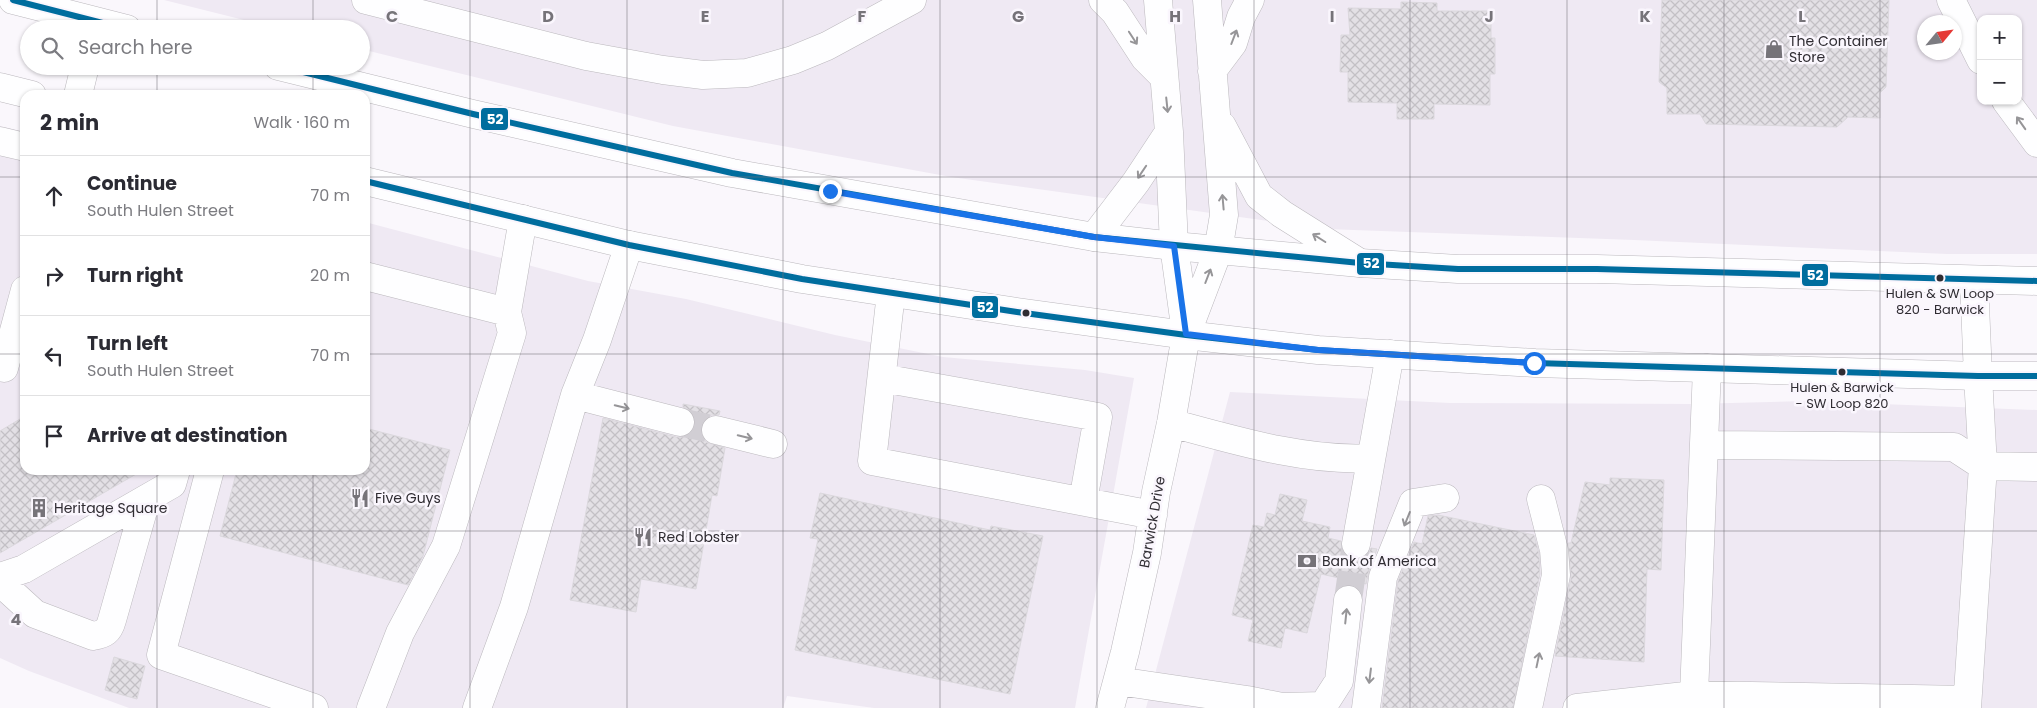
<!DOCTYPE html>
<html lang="en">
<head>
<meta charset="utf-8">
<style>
	:root { --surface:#fff; --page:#f7f7f7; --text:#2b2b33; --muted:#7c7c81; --line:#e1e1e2 }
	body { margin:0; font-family:Poppins,sans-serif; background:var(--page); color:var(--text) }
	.controls { position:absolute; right:15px; top:15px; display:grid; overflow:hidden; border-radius:10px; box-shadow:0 1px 4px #0004 }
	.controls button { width:45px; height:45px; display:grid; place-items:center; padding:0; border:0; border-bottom:1px solid var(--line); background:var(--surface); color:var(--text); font:25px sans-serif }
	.compass { position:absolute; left:1917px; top:15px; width:45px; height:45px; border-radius:50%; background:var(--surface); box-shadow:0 1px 4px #0004; rotate:61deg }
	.stop { position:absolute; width:15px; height:15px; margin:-11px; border:4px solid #1a73e8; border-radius:50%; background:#fff }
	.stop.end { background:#1a73e8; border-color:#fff; box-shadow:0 1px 5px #0008 }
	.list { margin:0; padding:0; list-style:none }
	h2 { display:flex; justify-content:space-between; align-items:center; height:65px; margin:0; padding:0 20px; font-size:21px }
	h2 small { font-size:16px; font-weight:400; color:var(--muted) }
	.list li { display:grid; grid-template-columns:32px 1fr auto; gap:15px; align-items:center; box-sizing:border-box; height:80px; padding:0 20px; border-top:1px solid var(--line) }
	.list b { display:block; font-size:19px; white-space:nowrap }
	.list p { margin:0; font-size:16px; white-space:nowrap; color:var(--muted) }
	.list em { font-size:16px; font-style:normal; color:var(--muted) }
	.icon { flex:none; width:28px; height:28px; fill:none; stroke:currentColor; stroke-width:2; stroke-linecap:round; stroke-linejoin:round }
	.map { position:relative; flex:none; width:2037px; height:708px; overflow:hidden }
	.search { position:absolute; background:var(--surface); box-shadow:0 1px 4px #0004; left:20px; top:20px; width:350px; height:55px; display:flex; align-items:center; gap:12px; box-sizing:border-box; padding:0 18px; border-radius:28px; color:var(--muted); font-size:19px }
	.panel { position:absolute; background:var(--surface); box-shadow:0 1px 4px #0004; left:20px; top:90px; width:350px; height:385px; border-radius:15px }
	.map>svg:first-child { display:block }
	.built { fill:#efe9f3; fill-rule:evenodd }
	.building { fill:url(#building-cross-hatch); stroke:#dbd8dd }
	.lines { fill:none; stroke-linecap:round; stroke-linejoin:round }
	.minor-tunnel { stroke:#d1ced4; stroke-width:28; stroke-dasharray:28 14; stroke-linecap:butt }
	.minor-casing { stroke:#bbb8bd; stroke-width:29 }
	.major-casing { stroke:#bbb8bd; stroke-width:29 }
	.minor { stroke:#fefeff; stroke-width:28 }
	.major { stroke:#fefeff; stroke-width:28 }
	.bus-1-casing { stroke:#faf6fd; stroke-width:10 }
	.bus-1 { stroke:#006d9e; stroke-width:6 }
	.oneway { stroke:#969598 }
	.route { stroke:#1a73e8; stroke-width:6 }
	.grid { fill:none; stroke:#767379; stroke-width:1; stroke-opacity:0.55 }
	.bus-dot { fill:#2f2c32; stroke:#faf6fd; stroke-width:2 }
	.labels { text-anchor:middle; stroke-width:5; stroke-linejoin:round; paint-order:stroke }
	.bus-label { font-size:13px; fill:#2f2c32; stroke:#faf6fd }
	.poi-label { font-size:14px; fill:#2f2c32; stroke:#faf6fd; text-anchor:start }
	.street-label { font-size:14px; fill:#2f2c32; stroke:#faf6fd }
	.grid-label { font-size:16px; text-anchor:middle; font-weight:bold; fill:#767379; stroke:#faf6fd; stroke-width:5; stroke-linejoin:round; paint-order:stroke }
	.line-badge { stroke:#faf6fd; stroke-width:2 }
	.badge-label { font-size:14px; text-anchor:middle; font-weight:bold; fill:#fff }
</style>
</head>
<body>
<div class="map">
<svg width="2037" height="708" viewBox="0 0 2037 708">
	<defs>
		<pattern id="building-cross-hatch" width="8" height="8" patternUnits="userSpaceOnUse" patternTransform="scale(1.25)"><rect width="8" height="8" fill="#e3e0e5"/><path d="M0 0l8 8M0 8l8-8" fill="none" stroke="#c3c0c5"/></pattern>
	</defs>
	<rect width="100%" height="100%" fill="#faf7fc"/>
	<!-- built -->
	<path class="built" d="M 164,0 L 2037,0 L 2037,254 L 1947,254 L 1634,240 L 1326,229 L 951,177 L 673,126 L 361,49 L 361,29 L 280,29 ZM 1981,19 L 2018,19 L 2018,101 L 1981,101 ZM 1924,22 L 1954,22 L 1954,52 L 1924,52 Z
		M 0,126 L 25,132 L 25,470 L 365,470 L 365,222 L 588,281 L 686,299 L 835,335 L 943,357 L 1085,370 L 1134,378 L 1075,708 L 874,708 L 787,696 L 783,708 L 129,708 L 29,671 L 0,658 Z
		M 1230,392 L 1450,403 L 1692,404 L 1806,401 L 2037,410 L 2037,708 L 1146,708 Z"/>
	<!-- building -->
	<path class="building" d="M 1662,0 L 1889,0 L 1886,87 L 1880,93 L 1880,118 L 1848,117 L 1837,127 L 1706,124 L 1700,114 L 1667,114 L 1667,88 L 1659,82 Z
		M 1401,2 L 1437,3 L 1437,11 L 1491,11 L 1491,38 L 1495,38 L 1495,74 L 1490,74 L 1490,105 L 1434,104 L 1434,119 L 1397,119 L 1397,103 L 1348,102 L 1348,72 L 1340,72 L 1341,35 L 1350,35 L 1348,8 L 1401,9 Z
		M 683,404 L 720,411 L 719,415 L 711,415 L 704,420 L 701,426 L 701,434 L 706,442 L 725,448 L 717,496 L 712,495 L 696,589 L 641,579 L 636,612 L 570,600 L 603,418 L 676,437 L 684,437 L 691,433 L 695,426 L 695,418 L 691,411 L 683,407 Z
		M 25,416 L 25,470 L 143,470 L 0,553 L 0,431 Z
		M 365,428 L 450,450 L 423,556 L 408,585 L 220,536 L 237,470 L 365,470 Z
		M 1610,478 L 1664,480 L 1661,570 L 1647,569 L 1644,662 L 1555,656 L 1571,578 L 1568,543 L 1571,543 L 1585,482 L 1610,485 Z
		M 820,493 L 990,530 L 991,526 L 1043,536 L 1010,694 L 795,650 L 818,539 L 810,538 Z
		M 1280,494 L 1307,500 L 1302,521 L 1330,527 L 1328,538 L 1341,541 L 1342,550 L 1346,556 L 1353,559 L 1361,559 L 1368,554 L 1371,548 L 1377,549 L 1369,571 L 1366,584 L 1321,574 L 1307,633 L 1285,628 L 1281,648 L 1248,641 L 1253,620 L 1232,615 L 1253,525 L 1264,527 L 1267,513 L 1275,515 Z
		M 1438,515 L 1534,535 L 1539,553 L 1540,574 L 1513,708 L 1382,708 L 1398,581 L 1414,542 L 1422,544 L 1428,516 Z
		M 114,657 L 145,666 L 137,699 L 105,690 Z"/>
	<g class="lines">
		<!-- minor-tunnel -->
		<path class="minor-tunnel" d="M 680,422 L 716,430
			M 1348,600 L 1356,544"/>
		<!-- minor casing -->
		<g class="minor-casing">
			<path id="minor" d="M 366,0 L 586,56 L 663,70 L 703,75 L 747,73 L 793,60 L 827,46 L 912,0
				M 1103,0 L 1115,12 L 1145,58 L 1164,77
				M 1158,0 L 1169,132 L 1174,246 L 1186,333
				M 1951,0 L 1981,60
				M 1212,71 L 1233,43 L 1241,17 L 1250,0
				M 2006,101 L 2037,143
				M 1222,126 L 1259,196 L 1282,214 L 1360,263
				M 0,141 L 25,147
				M 1094,237 L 1136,182 L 1169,132
				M 365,276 L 507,312
				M 891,293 L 872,461 L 1153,515
				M 0,367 L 4,368 L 25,290
				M 1707,368 L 1694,695 L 1967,700
				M 1978,376 L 1983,466
				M 882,378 L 1098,417 L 1083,501
				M 575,395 L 680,422
				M 1171,423 C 1234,440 1306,462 1371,458
				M 716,430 L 773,444
				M 1704,445 L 1954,447 L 1983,466
				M 210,470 L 161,655 L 314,708
				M 1356,544 L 1390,354
				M 0,577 L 24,569 L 172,484 L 176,470
				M 0,582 L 35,614 L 93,636 C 105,634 109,631 112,620 L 146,500
				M 1118,681 L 1247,700 L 1282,707 L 1323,706 L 1339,681 L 1348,600
				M 371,708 L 400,633 L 446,546 L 512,333 L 507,312 L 523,219
				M 477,708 L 514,607 L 575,395 L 597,340 L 629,245
				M 1110,708 L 1125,652 L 1147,553 L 1156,492 L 1171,423 L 1186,335 L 1218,251 L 1224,215 L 1207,0
				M 1366,708 L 1383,577 L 1413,503 L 1445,498
				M 1528,708 L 1556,575 L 1554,550 L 1541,499
				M 1577,708 L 1694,695
				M 1967,708 L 1983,466 L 2037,467"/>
		</g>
		<!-- major casing -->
		<g class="major-casing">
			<path id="major" d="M 13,0 L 127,29
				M 278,66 L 473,114 L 732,173 L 1094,237 L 1174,246 L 1360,263 L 1458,269 L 1597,269 L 2037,281
				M 0,87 L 32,95
				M 78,95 L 85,66
				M 365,181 L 629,245 L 802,279 L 1017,312 L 1186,335 L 1318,350 L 1535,363 L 1978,376 L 2037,376
				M 1974,280 L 1978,376"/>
		</g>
		<!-- minor -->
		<use href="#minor" class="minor"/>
		<!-- major -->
		<use href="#major" class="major"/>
		<!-- bus-1 casing -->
		<g class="bus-1-casing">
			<path id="bus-1" d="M 13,0 L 126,29
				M 279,66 L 473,114 L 732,173 L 1094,237 L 1360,263 L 1458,269 L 1597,269 L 2037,281
				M 365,181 L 629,245 L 802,279 L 1017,312 L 1186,335 L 1318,350 L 1535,363 L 1978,376 L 2037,376"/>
		</g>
		<!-- bus-1 -->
		<use href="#bus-1" class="bus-1"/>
	</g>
	<!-- one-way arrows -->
	<defs><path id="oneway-shaft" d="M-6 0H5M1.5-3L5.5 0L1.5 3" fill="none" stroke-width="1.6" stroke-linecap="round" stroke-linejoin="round" transform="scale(1.25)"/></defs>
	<g class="oneway">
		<use href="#oneway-shaft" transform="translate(1234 37) rotate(-69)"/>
		<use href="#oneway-shaft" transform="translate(1133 38) rotate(57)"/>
		<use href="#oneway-shaft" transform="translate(1167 105) rotate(84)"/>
		<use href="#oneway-shaft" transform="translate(2021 123) rotate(-125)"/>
		<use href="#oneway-shaft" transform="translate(1142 172) rotate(124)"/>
		<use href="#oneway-shaft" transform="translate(1223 202) rotate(-95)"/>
		<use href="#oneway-shaft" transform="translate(1319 238) rotate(-148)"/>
		<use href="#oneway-shaft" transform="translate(1208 276) rotate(-69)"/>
		<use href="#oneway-shaft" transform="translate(622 407) rotate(14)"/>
		<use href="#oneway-shaft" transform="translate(745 437) rotate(14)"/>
		<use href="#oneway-shaft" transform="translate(1407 519) rotate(112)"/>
		<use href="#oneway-shaft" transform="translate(1346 616) rotate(-84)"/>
		<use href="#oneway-shaft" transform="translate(1538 660) rotate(-78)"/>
		<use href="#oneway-shaft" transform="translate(1370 676) rotate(97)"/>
	</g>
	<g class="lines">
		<!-- route -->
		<path class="route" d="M 830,191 L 1094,237 L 1174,246 L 1186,334 L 1318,350 L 1534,363"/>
	</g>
	<!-- grid -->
	<path class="grid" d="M 157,0 L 157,29M 313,0 L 313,29M 470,0 L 470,708M 627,0 L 627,708M 783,0 L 783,708M 940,0 L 940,708M 1097,0 L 1097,708M 1254,0 L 1254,708M 1410,0 L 1410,708M 1567,0 L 1567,708M 1724,0 L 1724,708M 1880,0 L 1880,708M 157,66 L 157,95M 313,66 L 313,95M 0,177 L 25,177M 365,177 L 2037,177M 0,354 L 25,354M 365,354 L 2037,354M 157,470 L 157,708M 313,470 L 313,708M 0,531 L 2037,531"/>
	<!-- icons -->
	<defs>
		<g id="shop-bare" transform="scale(1.5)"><path d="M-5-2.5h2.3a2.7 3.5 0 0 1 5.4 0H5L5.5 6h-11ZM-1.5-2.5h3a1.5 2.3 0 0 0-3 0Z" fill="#767379" stroke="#faf6fd" stroke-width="2.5" paint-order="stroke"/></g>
		<g id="restaurant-bare" transform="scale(1.5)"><path d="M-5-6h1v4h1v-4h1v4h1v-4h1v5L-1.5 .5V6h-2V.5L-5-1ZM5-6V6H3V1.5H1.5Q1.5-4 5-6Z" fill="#767379" stroke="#faf6fd" stroke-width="2.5" paint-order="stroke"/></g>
		<g id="building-bare" transform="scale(1.5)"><path d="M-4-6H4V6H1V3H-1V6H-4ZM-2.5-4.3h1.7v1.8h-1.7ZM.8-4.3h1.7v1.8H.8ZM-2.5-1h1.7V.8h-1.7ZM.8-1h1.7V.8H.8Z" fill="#767379" stroke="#faf6fd" stroke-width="2.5" paint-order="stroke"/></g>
		<g id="bank-bare" transform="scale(1.5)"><path d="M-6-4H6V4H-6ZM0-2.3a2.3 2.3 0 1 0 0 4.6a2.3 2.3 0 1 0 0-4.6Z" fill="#767379" stroke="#faf6fd" stroke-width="2.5" paint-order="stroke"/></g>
	</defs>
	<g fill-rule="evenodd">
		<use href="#shop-bare" x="1774" y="49"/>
		<use href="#restaurant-bare" x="360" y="498"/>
		<use href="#building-bare" x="39" y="508"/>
		<use href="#restaurant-bare" x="643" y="537"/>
		<use href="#bank-bare" x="1307" y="561"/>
	</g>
	<!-- markers -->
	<g class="bus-dot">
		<circle cx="1940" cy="278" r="4.5"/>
		<circle cx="1026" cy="313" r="4.5"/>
		<circle cx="1842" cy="372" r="4.5"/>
	</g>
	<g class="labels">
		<!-- bus labels -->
		<g class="bus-label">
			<text x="1940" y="298">Hulen &amp; SW Loop<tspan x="1940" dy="16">820 - Barwick</tspan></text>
			<text x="1842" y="392">Hulen &amp; Barwick<tspan x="1842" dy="16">- SW Loop 820</tspan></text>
		</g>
		<!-- poi labels -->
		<g class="poi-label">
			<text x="1789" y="46">The Container<tspan x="1789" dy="16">Store</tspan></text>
			<text x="375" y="503">Five Guys</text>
			<text x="54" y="513">Heritage Square</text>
			<text x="658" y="542">Red Lobster</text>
			<text x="1322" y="566">Bank of America</text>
		</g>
		<!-- street labels -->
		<g class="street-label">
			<text transform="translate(1152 522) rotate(-80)" y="5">Barwick Drive</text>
		</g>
	</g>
	<g class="grid-label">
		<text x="392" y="22">C</text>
		<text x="548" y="22">D</text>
		<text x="705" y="22">E</text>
		<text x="862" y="22">F</text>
		<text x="1018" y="22">G</text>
		<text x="1175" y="22">H</text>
		<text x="1332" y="22">I</text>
		<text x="1489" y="22">J</text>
		<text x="1645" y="22">K</text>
		<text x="1802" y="22">L</text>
		<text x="16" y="625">4</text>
	</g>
	<g class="line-badge">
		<rect x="480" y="107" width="29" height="24" rx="5" fill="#006d9e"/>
		<rect x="1356" y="252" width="29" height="24" rx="5" fill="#006d9e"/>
		<rect x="1801" y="263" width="28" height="24" rx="5" fill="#006d9e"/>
		<rect x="971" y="295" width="28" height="24" rx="5" fill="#006d9e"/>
	</g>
	<g class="badge-label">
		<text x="495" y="124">52</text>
		<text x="1371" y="268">52</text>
		<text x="1815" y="280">52</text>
		<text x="985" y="312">52</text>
	</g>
</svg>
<div class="controls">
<button>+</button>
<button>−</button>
</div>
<svg class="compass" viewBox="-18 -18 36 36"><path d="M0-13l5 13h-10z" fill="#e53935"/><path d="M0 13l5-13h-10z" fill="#7c7c81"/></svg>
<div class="stop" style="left:1534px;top:363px"></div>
<div class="stop end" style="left:830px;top:191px"></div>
<div class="search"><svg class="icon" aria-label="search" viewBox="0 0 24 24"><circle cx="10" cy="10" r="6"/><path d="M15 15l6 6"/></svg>Search here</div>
<section class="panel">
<h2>2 min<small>Walk · 160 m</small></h2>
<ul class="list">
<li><svg class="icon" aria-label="ahead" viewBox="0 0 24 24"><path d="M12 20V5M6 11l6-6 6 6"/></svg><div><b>Continue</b><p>South Hulen Street</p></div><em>70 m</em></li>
<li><svg class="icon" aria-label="right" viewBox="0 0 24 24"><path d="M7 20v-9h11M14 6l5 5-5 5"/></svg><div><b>Turn right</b></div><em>20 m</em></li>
<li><svg class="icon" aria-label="left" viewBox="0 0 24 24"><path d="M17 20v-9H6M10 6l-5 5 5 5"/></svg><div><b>Turn left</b><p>South Hulen Street</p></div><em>70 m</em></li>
<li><svg class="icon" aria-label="arrive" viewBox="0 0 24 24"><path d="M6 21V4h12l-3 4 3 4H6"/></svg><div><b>Arrive at destination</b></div></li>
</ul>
</section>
</div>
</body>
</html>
